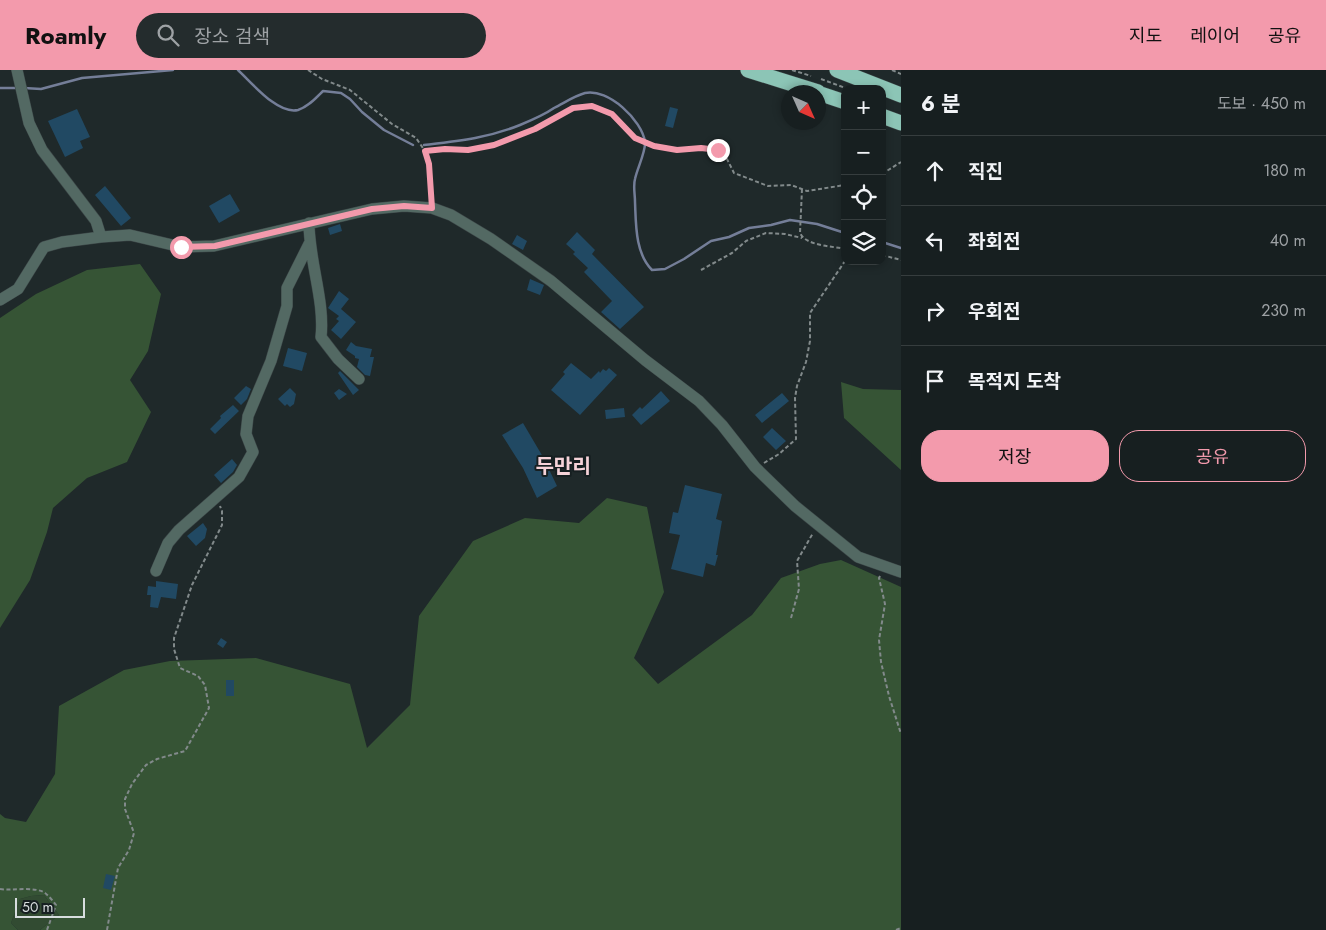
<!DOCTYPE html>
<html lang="ko">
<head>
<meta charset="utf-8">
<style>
	:root { --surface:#171f20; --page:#242c2d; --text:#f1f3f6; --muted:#9ea2a5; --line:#363d3e; --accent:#f39aac }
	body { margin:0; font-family:Jost,"Noto Sans KR",sans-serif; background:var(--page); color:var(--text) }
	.controls { position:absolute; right:15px; top:15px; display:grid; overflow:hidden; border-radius:10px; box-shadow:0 2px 8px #0003 }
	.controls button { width:45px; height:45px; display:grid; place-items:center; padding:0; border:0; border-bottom:1px solid var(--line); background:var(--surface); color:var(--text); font:25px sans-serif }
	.compass { position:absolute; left:781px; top:15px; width:45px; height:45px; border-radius:50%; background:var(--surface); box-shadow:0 2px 8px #0003; rotate:135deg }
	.scale { position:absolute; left:15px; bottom:12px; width:70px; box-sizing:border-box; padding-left:5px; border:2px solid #d7ddde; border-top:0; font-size:14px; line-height:18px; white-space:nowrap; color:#d7ddde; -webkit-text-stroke:4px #161f21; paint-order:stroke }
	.stop { position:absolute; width:15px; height:15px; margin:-11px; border:4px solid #f39aac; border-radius:50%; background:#fff }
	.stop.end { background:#f39aac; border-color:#fff; box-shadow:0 1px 5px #0008 }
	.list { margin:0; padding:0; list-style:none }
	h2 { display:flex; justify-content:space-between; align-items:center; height:65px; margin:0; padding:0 20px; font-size:21px }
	h2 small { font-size:16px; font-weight:400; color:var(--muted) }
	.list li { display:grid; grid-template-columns:32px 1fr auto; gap:15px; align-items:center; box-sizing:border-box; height:70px; padding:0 20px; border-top:1px solid var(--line) }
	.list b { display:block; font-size:19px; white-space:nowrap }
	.list em { font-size:16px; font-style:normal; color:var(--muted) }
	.actions { display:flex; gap:10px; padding:15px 20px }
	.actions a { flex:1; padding:11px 0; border:1px solid var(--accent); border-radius:20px; text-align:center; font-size:18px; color:var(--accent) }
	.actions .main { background:var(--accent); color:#111 }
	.icon { flex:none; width:28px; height:28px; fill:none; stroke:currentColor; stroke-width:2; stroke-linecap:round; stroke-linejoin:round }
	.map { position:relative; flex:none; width:901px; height:860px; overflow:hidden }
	header { display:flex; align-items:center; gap:30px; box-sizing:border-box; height:70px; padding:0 25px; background:var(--accent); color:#111 }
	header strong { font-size:24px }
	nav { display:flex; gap:28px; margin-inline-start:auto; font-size:18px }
	.search { width:350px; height:45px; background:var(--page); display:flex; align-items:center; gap:12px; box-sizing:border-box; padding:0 18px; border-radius:28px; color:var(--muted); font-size:19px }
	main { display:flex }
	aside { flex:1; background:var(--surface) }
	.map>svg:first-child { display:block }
	.green { fill:#324b32 }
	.forest { fill:#365435 }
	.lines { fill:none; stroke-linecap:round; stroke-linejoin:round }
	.stream { stroke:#747e98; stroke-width:2.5 }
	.building { fill:#214963 }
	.minor-casing { stroke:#3c4647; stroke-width:12 }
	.highway-casing { stroke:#3c4647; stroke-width:16 }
	.path { stroke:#828a8b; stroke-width:2; stroke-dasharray:4 2.5; stroke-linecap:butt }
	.minor { stroke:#536963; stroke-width:11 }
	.highway { stroke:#8cc5b6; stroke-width:15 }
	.route { stroke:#f39aac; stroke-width:6 }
	.labels { text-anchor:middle; stroke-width:4; stroke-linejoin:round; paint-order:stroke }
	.quarter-label { font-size:20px; font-weight:bold; fill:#f5d2d8; stroke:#161f21 }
</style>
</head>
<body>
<header>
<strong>Roamly</strong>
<div class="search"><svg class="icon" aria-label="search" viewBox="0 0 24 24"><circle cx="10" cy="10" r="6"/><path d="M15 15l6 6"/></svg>장소 검색</div>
<nav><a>지도</a><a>레이어</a><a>공유</a></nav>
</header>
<main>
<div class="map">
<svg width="901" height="860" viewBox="0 0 901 860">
	<rect width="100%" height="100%" fill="#1f292a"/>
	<!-- green -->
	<path class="green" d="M 44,825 L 59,845 L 40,860 L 18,860 L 11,853 L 20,829 L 31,826 Z"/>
	<!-- forest -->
	<path class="forest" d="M 140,194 L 161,224 L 148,281 L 130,310 L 151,342 L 127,392 L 87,408 L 53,438 L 47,462 L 30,510 L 0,558 L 0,248 L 36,224 L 87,200 Z
		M 841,312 L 863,319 L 901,320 L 901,400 L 844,348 Z
		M 607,428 L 647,437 L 664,522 L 634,588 L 658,614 L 752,545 L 781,508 L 820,494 L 841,490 L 901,517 L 901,860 L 40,860 L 59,845 L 44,825 L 31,826 L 20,829 L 11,853 L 18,860 L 0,860 L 0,744 L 5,748 L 26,752 L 55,704 L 59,636 L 124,600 L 170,591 L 256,588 L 350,614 L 367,678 L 410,635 L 419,546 L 473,471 L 525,448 L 579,453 Z"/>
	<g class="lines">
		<!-- stream -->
		<path class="stream" d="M 238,0 C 252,13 278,45 298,40 C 308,37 316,28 323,21 L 341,23 L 350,29 L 362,42 L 384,60 L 413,75
			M 0,18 L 18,18
			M 24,18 L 41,19 L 82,8 L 173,0
			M 424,75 C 458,71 488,68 520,55 C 532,50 544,45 554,38 C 564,33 574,26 585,23 C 608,18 642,50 645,72 C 646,81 637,99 635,109 C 633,116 635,124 635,132 C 636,154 635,183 652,200 L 665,199 L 684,189 L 711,171 L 729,167 L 749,158 L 771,155 L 790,150 L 817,154 L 845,163
			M 882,172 L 901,178"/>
	</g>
	<!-- building -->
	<path class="building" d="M 670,37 L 678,39 L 673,58 L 665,56 Z
		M 77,39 L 90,67 L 80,71 L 83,78 L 65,87 L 48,51 Z
		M 105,116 L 131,148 L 121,156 L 95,125 Z
		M 230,124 L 240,141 L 219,153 L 209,136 Z
		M 340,154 L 342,161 L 330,165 L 328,158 Z
		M 577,162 L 595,180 L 592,184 L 644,237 L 620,259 L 601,242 L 612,231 L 584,202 L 588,198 L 573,184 L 575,182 L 566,174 Z
		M 517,165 L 527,171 L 523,180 L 512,174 Z
		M 530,209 L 544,215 L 540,225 L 527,220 Z
		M 339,221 L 349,229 L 341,239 L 356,252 L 341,269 L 331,260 L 339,251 L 336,249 L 339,246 L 328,238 Z
		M 351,272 L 356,276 L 372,279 L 370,287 L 374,287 L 370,306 L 365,305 L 357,297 L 359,289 L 355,288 L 355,286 L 346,280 Z
		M 288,278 L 307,283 L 302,301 L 283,296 Z
		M 571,293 L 591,309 L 599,301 L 600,303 L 603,299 L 606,301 L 609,298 L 617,305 L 580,345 L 551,320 L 565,304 L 563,302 Z
		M 340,301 L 359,320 L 353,325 L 338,303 Z
		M 246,316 L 251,319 L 247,329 L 241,335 L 234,328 Z
		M 290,318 L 296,324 L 294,334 L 290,337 L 287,334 L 285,336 L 278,329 Z
		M 339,319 L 347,324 L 339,330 L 334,323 Z
		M 661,321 L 670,331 L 641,355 L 632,345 L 640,337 L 642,339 Z
		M 782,323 L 789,331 L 762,353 L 755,345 Z
		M 233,335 L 239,341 L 215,364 L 210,359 L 221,348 L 220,346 Z
		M 624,338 L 625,347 L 606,349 L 605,340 Z
		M 523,353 L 543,387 L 557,416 L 537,428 L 523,398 L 502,365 Z
		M 772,358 L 786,371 L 776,380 L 763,367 Z
		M 232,389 L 237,395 L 233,402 L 221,413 L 214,405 Z
		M 685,415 L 722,424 L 716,449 L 722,451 L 716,485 L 718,485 L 715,496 L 706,493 L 703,507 L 671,499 L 680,465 L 669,463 L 673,442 L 678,443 Z
		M 203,453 L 207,459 L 205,468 L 196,476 L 187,466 Z
		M 156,511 L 178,514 L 176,529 L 161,527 L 158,538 L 150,537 L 151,525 L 147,525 L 148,516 L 156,517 Z
		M 221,568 L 227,572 L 223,578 L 217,574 Z
		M 226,610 L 234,610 L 234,626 L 226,626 Z
		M 106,804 L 115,806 L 111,820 L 103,818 Z"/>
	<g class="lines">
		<!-- minor casing -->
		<g class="minor-casing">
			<path id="minor" d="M 17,0 L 29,53 L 42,80 L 96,151 L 101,167 L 130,165 L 181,177 L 214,176 L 372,139 L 404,136 L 432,138 L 451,145 L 491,169 L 551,211 L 645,290 L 699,331 L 722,355 L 755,397 L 795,436 L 858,487 L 901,502
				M 309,153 C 309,191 325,231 321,267 L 338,289 L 359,309
				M 0,230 L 18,219 L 44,177 L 62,172 L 101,167
				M 156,501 L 168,473 L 179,460 L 239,407 L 253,382 L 246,364 L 248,346 L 271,291 L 287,236 L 287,218 L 309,174"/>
		</g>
		<!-- highway casing -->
		<g class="highway-casing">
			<path id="highway" d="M 748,0 L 818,22
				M 837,0 L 901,25
				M 818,23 L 845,32
				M 882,46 L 901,53"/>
		</g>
		<!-- path -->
		<path class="path" d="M 308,0 L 322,9 L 350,20 L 392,54 L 416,68 L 425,81
			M 792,0 L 811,6
			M 892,0 L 901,4
			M 821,9 L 848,19
			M 882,104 L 901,92
			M 802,119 L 800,163 C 806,176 832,176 845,179
			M 432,129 L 429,93 L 425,81 L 445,79 L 468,80 L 494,75 L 535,59 L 573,38 L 592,36 L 612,44 L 635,68 L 654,76 L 677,80 L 701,78 L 718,80 L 726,87 L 734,103 L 768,116 L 791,115 L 807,121 L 845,115
			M 882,185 L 901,190
			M 701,200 L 732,183 L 746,171 L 766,163 L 785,164 L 802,168
			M 764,393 L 779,384 L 796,369 L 795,328 L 797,316 L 806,292 L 810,271 L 810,243 L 845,191
			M 880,506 L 879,508 L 885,534 L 879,570 L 881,592 L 889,626 L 901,664
			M 791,548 L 799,519 L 797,491 L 813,463
			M 0,819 C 12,821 35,816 45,823 C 49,826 53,831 56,835 L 47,860
			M 107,860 L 118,798 L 129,780 L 134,763 L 125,739 L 125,729 L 132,714 L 146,695 L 157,689 L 185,681 L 209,638 L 205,615 L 198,606 L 180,598 L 174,579 L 174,568 L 192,515 L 222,455 L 222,441 L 220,436
			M 896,860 L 901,858"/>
		<!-- minor -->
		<use href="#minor" class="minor"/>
		<!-- highway -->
		<use href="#highway" class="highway"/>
	</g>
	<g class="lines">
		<!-- route -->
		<path class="route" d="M 181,177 L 215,176 L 372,139 L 404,136 L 432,138 L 429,94 L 425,81 L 445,79 L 468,80 L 494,75 L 535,59 L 573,38 L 592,36 L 612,44 L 635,68 L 654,76 L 677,80 L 701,78 L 718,80"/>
	</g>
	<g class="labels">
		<!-- quarter labels -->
		<g class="quarter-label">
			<text x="563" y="403">두만리</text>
		</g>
	</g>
</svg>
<div class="controls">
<button>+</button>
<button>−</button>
<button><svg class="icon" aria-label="locate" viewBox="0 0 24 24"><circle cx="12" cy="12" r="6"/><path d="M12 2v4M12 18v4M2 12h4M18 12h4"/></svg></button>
<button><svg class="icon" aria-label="layers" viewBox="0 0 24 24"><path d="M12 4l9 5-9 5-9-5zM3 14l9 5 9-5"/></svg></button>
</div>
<svg class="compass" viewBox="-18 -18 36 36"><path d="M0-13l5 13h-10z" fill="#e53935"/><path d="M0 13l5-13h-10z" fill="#9ea2a5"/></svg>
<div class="scale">50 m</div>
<div class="stop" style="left:181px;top:177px"></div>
<div class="stop end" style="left:718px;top:80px"></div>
</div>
<aside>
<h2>6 분<small>도보 · 450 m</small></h2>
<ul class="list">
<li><svg class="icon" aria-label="ahead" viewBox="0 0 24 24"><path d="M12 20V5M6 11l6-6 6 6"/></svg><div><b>직진</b></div><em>180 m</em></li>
<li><svg class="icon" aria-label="left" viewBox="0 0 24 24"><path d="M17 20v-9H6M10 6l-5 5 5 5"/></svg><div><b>좌회전</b></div><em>40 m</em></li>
<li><svg class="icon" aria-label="right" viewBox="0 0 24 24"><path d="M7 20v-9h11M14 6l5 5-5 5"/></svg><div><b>우회전</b></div><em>230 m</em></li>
<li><svg class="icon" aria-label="arrive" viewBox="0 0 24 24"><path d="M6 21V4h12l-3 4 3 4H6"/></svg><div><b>목적지 도착</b></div></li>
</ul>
<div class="actions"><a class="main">저장</a><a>공유</a></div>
</aside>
</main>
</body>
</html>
